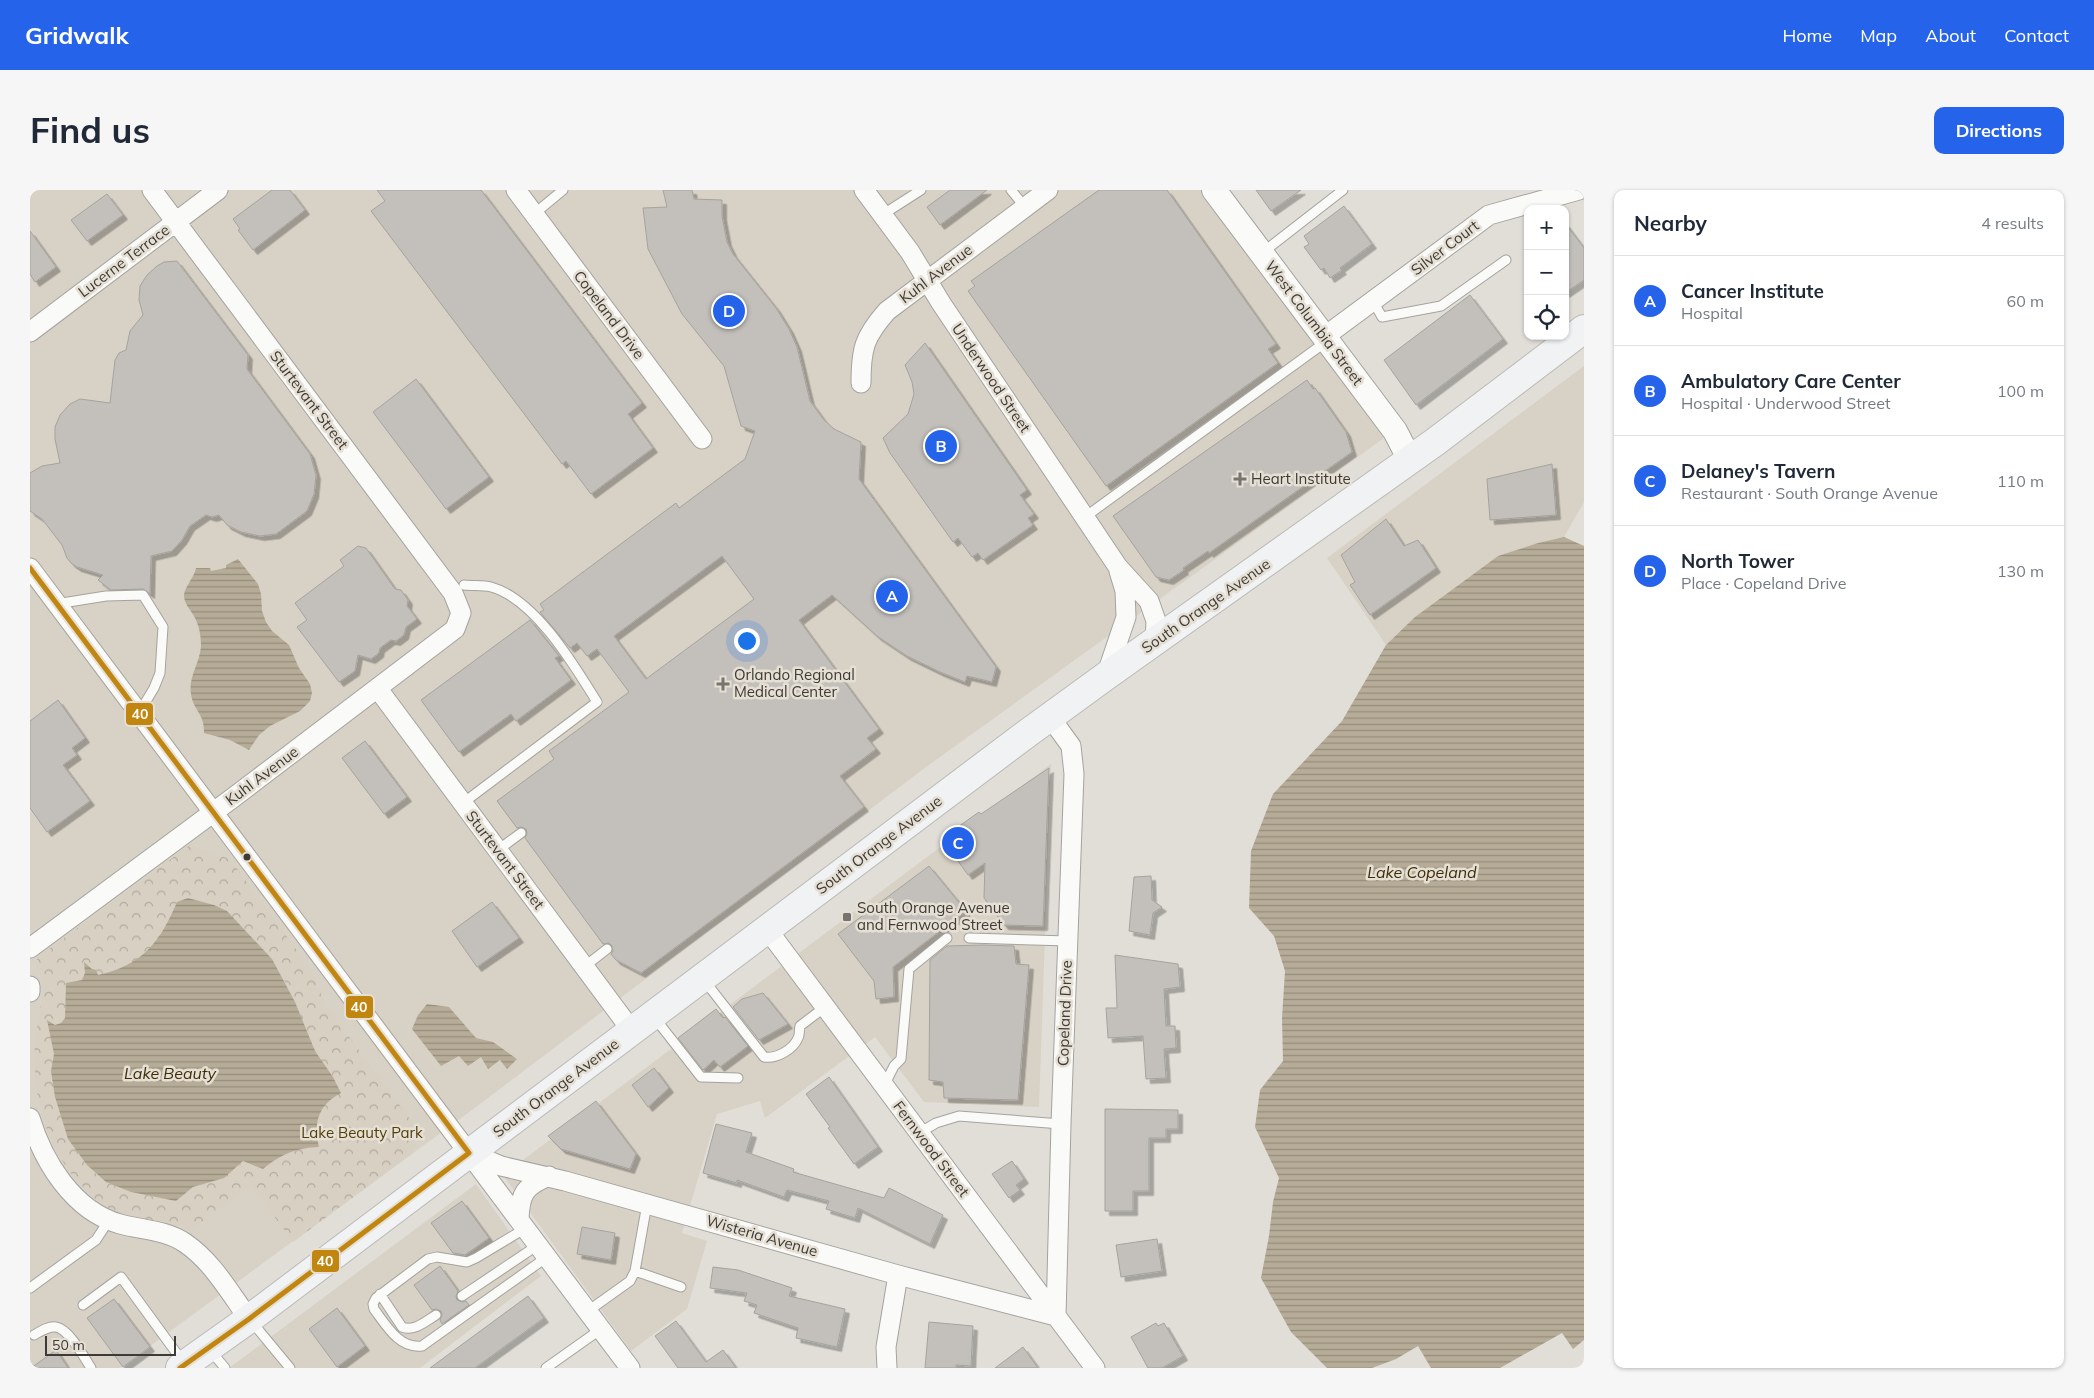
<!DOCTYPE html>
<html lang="en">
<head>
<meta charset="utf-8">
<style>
	:root { --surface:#fff; --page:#f6f6f7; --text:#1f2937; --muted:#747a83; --line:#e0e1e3; --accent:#2563eb }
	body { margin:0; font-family:Mulish,sans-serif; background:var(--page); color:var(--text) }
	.controls { position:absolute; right:15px; top:15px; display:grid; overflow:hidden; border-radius:10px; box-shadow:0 1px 4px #0004 }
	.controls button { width:45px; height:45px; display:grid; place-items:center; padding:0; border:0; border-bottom:1px solid var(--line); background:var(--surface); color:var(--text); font:25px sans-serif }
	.scale { position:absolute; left:15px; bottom:12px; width:131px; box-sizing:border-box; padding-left:5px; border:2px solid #3e3b37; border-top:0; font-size:14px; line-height:18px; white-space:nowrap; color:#3e3b37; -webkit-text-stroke:4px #e5dfd4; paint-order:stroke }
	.you { position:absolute; left:716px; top:450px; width:18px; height:18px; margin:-12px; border:4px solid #fff; border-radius:50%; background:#1a73e8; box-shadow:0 0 0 8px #1a73e833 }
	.badge { display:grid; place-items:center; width:32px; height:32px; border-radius:50%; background:var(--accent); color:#fff; font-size:16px; font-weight:700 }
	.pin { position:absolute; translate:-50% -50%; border:2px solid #fff; box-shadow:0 1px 5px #0006 }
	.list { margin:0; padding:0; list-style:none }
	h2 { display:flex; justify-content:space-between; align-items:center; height:65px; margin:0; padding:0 20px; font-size:21px }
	h2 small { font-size:16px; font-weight:400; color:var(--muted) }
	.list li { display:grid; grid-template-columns:32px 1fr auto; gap:15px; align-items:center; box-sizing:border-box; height:90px; padding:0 20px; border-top:1px solid var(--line) }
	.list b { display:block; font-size:19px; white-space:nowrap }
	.list p { margin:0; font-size:16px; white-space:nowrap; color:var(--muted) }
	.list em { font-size:16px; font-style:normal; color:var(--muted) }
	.icon { flex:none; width:28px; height:28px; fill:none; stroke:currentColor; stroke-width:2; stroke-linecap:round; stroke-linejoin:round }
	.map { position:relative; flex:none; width:1554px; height:1178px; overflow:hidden; border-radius:10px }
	header { display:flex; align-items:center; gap:30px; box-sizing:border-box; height:70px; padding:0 25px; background:var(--accent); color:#fff }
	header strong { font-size:24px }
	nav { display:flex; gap:28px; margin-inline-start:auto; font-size:18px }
	.intro { display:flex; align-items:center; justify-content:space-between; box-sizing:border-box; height:120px; padding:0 30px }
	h1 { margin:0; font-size:35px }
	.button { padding:12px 22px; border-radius:10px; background:var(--accent); color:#fff; font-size:18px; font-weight:700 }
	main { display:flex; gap:30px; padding:0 30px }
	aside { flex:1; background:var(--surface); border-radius:10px; box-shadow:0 1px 4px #0004 }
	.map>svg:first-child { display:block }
	.built { fill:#d8d1c5 }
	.park { fill:url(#park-crowns); fill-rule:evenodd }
	.water { fill:url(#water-rules) }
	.building { fill:#c3c0bc; stroke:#a5a39e; fill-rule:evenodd; filter:url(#shadow) }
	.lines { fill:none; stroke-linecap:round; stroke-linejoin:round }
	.service-casing { stroke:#a5a39e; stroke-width:11 }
	.minor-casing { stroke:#a5a39e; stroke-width:21 }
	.tertiary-casing { stroke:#a5a39e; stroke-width:26 }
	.primary-casing { stroke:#bcbab6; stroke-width:30 }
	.service { stroke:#fafaf9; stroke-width:9 }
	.minor { stroke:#fafaf9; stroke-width:19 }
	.tertiary { stroke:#fafaf9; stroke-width:24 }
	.primary { stroke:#f1f2f4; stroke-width:28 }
	.bus-1-casing { stroke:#e5dfd4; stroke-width:9 }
	.bus-1 { stroke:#c08610; stroke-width:5 }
	.poi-dot { fill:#77746f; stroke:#e5dfd4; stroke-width:2 }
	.bus-dot { fill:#3e3b37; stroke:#e5dfd4; stroke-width:2 }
	.labels { text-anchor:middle; stroke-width:5; stroke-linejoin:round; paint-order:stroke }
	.street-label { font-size:15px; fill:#3e3b37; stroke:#e5dfd4 }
	.poi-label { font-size:15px; fill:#3e3b37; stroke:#e5dfd4; text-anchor:start }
	.park-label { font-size:15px; fill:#533e0a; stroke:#e5dfd4 }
	.water-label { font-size:16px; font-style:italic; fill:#3d2d07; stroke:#e5dfd4 }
	.line-badge { stroke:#e5dfd4; stroke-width:2 }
	.badge-label { font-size:14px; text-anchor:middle; font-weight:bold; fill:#fff }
</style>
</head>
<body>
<header>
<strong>Gridwalk</strong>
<nav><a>Home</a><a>Map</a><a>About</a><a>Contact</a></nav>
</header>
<div class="intro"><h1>Find us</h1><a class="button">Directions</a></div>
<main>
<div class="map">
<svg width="1554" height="1178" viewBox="0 0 1554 1178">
	<defs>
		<pattern id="park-crowns" width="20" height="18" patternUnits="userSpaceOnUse" patternTransform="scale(1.25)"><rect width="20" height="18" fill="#d8d0c2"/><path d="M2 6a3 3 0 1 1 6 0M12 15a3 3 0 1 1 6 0" fill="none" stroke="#b1aa9e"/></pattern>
		<pattern id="water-rules" width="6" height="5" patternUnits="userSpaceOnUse" patternTransform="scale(1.25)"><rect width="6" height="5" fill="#b6ac97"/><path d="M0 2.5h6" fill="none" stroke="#958d7c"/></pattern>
		<filter id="shadow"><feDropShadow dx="4.5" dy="4.5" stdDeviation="0" flood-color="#0004"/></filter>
	</defs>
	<rect width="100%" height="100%" fill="#e1ded8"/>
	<!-- built -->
	<path class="built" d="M 0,0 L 1184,0 L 1358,245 L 896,577 L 442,920 L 90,1178 L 0,1178 Z
		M 1554,176 L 1554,312 L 1534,347 L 1508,353 L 1468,366 L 1385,427 L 1356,455 L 1297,368 Z
		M 1021,574 L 1009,917 L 894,912 L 845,847 L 735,928 L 730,911 L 687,924 L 652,1043 L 677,1051 L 657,1119 L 601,1161 L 473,985 Z
		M 446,994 L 511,1086 L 390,1178 L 199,1178 Z"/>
	<!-- park -->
	<path class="park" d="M 160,655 L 200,669 L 280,778 L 295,814 L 385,936 L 383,963 L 263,1052 L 221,995 L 162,1039 C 137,1033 98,1028 76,1017 C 63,1009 53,997 43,986 C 13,947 2,902 5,853 C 7,833 13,812 12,792 C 12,786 8,780 5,775 L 8,767 ZM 197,721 L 242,769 L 253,788 L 285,861 L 303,887 L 303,907 C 286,921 285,937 289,957 C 266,958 251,964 233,978 L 213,970 L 194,988 L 163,997 L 146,1011 L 101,1002 L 76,992 L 57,975 L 21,881 L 24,864 L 18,831 L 25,835 L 31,833 L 35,828 L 36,793 L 52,790 L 55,783 L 55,773 L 68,785 C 102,778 121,763 139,732 Z"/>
	<!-- water -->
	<path class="water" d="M 1534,347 L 1554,356 L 1554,1150 L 1543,1159 L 1532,1143 L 1470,1178 L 1401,1178 L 1388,1156 L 1366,1169 L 1342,1178 L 1297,1178 L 1261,1142 L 1231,1088 L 1239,1046 L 1243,1012 L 1249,988 L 1225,937 L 1230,900 L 1253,871 L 1252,828 L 1255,781 L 1244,746 L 1219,718 L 1221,661 L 1243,604 L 1312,531 L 1356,455 L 1385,427 L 1468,366 L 1508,353 Z
		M 208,369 L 228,394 L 231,404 L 232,421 L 236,432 L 242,441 L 259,455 L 269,478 L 280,494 L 282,503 L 280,511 L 270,521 L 240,536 L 229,545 L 219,560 L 200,550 L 174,543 C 175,524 163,520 161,504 C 158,487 170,473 171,456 C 171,445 169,435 164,426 C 160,419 154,414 154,405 C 155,396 164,388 166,378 L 180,378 L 181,381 L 196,378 L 196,375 Z
		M 158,708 L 184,715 L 197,721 L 242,769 L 265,812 L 285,861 L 303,887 L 311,903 C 288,915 283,933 289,957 C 266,958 251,964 233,979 L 213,971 L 194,988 L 163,997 L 146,1011 L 101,1002 L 76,992 L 57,975 L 38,949 L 25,907 L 21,881 L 24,864 L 17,830 L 25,835 L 31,833 L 35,828 L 36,793 L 52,790 L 55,783 L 54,772 L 62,779 L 66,780 L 68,785 C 113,775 130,752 147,712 Z
		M 397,814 L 419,817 L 446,848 L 463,852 L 487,869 L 477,879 L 470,870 L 458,879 L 451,867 L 438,876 L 429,866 L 411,876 L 382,839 L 388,825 Z"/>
	<!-- building -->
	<path class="building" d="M 242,0 L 260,0 L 275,20 L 223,60 L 208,40 L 210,39 L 203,29 Z
		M 347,0 L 451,0 L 612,213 L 598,224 L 623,258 L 561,304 L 536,271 L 532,274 L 341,21 L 355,11 Z
		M 633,0 L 662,0 L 664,9 L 692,10 L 692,26 L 697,52 L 703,64 L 746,118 L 759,139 L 767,157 L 780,211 L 794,230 L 804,239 L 831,252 L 829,289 L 966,477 L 962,492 L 937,486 L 935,492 L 910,482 L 877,466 L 847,446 L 802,405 L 769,430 L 849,539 L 837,548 L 846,559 L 810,586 L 834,617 L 611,783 L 586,770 L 581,764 L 583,761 L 582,756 L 579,753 L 573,754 L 495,648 L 497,643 L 496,639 L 491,637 L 487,638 L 467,611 L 524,569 L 519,561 L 599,502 L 567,459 L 557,466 L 547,453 L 540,458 L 510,422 L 514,420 L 510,414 L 646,313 L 649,318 L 715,269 L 725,241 L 711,236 L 694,176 L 652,124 L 618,59 L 613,18 L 637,17 ZM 692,366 L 724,409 L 616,489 L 584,446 Z
		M 920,0 L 957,0 L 910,35 L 897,17 Z
		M 1069,0 L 1137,0 L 1246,154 L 1238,159 L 1248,173 L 1076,296 L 938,101 L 945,96 L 941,91 Z
		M 1226,0 L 1271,0 L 1241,21 Z
		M 77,4 L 93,25 L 57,51 L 41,30 Z
		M 1314,16 L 1342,54 L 1310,78 L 1312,80 L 1300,88 L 1294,78 L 1291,80 L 1274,57 L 1279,54 L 1274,46 Z
		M 1535,33 L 1554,58 L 1554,90 L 1535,103 Z
		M 0,41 L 26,77 L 5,92 L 0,84 Z
		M 147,71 L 218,165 L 217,179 L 280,264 L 286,285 L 284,304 L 277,321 L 246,344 L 230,346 L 211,342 L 197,335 L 189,325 L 182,327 L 176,325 L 160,336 L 152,350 L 142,361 L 121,366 L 120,404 L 113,399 L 81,400 L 68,390 L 73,385 L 47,377 L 41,373 L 37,368 L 32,355 L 12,329 L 0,321 L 0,283 L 12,276 L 30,273 L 25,249 L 25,237 L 30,225 L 40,214 L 50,209 L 80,213 L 85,170 L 89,163 L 96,160 L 100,141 L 113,125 L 109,110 L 110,96 L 117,85 L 127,76 L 134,72 Z
		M 1440,105 L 1473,149 L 1386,215 L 1354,170 Z
		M 895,153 L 997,300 L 990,305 L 1004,324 L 998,328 L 1003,335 L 953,370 L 948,363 L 942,367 L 928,348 L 923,352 L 860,263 L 853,248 L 878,224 L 884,204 L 882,192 L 875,175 Z
		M 386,189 L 459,287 L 416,319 L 343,222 Z
		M 1277,190 L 1283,199 L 1285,198 L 1316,242 L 1322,262 L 1179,363 L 1178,361 L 1153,378 L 1154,380 L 1139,390 L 1126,387 L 1083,326 Z
		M 1522,274 L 1526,325 L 1460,330 L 1457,289 Z
		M 1356,329 L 1374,356 L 1388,350 L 1406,378 L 1340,425 L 1320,395 L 1325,392 L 1311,365 Z
		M 328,356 L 336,358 L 365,399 L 371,400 L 378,410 L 377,416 L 387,429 L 376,437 L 374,445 L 366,451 L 361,450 L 350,458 L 349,463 L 341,469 L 328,465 L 325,481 L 309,492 L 267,437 L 277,430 L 265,413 L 314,376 L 310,370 Z
		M 500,430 L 529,466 L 525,468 L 541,490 L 486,531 L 481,524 L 429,562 L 391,510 Z
		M 28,510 L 55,548 L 42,558 L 47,565 L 33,575 L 60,611 L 17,642 L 0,618 L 0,531 Z
		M 335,551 L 377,607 L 354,624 L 312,568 Z
		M 1019,578 L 1013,736 L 974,735 L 954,708 L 955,673 L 938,685 L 913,650 L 920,646 L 918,644 L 949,622 L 951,624 Z
		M 899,676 L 936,721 L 863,777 L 864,807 L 846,809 L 844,791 L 808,744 Z
		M 1121,686 L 1122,710 L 1132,717 L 1123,723 L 1120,745 L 1099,741 L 1104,687 Z
		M 462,712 L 489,748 L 447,777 L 422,741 Z
		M 953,755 L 984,756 L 986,774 L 999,775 L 988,910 L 914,908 L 913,892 L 899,890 L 900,770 L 917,756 Z
		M 1085,765 L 1148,774 L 1150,797 L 1134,799 L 1136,836 L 1145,836 L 1146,858 L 1134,859 L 1136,888 L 1116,889 L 1113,846 L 1078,848 L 1076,818 L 1087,818 Z
		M 733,803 L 758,834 L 729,850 L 703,817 L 712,809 Z
		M 686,819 L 693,828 L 695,827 L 718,856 L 690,877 L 684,870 L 673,880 L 648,848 Z
		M 624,878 L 639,898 L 618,917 L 602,895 Z
		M 799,887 L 848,957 L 824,974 L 798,938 L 800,937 L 776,904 Z
		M 566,911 L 606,964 L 600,979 L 531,959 L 518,946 Z
		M 1075,919 L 1148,920 L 1148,939 L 1136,939 L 1136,948 L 1119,948 L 1119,1001 L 1103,1001 L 1103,1021 L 1075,1021 Z
		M 686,934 L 722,943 L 716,962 L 764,979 L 763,982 L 854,1008 L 859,998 L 913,1025 L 900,1054 L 828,1018 L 825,1028 L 796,1019 L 799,1011 L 757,1000 L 754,1007 L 707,990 L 707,993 L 673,983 Z
		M 982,971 L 994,989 L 986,995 L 990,1000 L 979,1008 L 962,984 Z
		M 432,1011 L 459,1048 L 435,1065 L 423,1063 L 401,1033 Z
		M 552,1037 L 585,1043 L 581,1070 L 547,1064 Z
		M 1127,1049 L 1132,1081 L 1091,1087 L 1086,1055 Z
		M 410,1076 L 428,1101 L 426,1106 L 427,1110 L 432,1112 L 436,1111 L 439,1115 L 412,1134 L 410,1130 L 412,1125 L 411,1121 L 406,1119 L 402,1120 L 384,1095 Z
		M 683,1077 L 708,1080 L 762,1098 L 759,1106 L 815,1119 L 807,1157 L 766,1148 L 768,1138 L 724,1123 L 727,1115 L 714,1111 L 717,1103 L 680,1098 Z
		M 498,1106 L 514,1128 L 445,1178 L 400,1178 Z
		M 84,1109 L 120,1157 L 93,1177 L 57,1128 Z
		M 307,1118 L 335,1156 L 307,1177 L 279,1139 Z
		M 646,1131 L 676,1172 L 693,1160 L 706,1178 L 648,1178 L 625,1146 Z
		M 899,1132 L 943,1136 L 941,1176 L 926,1175 L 926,1178 L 895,1178 Z
		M 1126,1133 L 1128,1136 L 1134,1133 L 1153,1166 L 1132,1178 L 1118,1178 L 1101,1147 Z
		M 993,1157 L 1008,1178 L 965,1178 Z
		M 26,1160 L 38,1178 L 1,1178 Z"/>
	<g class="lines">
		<!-- service casing -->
		<g class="service-casing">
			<path id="service" d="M 981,0 L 995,17
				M 504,24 L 533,0
				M 852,25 L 891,0
				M 1232,63 L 1313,0
				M 1343,111 L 1352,127 L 1411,116 L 1476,70
				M 1055,327 L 1297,151
				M 26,414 L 76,406 L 113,405 L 133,437 L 130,483 L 124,498 L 109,523
				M 433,613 L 567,512 C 544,475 505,409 461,397 C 453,395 443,396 434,395
				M 468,660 L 491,643
				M 939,748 L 1038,751
				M 554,777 L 577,759
				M 674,790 L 734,867 C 746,869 763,860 768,848 C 770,845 769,839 770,836 L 795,817
				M 624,827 L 671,887 L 708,888
				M 854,896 L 864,876 L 871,869 L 879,779 L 917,748
				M 889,943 L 906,933 L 929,926 L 1031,934
				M 496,1038 L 446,1068 L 437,1072 L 407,1067 L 398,1069 L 346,1108 L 343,1114 L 344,1119 C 356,1135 369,1159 392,1156 L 517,1067
				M 605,1081 L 651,1097
				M 0,1098 L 66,1050 L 79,1030
				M 350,1104 L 372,1137 C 384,1142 396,1131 406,1125
				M 432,1106 L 508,1055
				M 53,1115 L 91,1087 L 153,1172
				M 558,1121 L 600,1091 L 605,1081 L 617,1014
				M 222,1132 L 260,1178
				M 4,1145 C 11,1141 18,1136 26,1137 C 39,1139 54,1167 61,1178
				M 180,1160 L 195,1178
				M 516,1178 L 571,1139"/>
		</g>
		<!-- minor casing -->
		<g class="minor-casing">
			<path id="minor" d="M 486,0 L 672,249
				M 834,0 L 880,62 L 911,113 L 1088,377 L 1119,411 L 1126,431 L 1125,453
				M 0,142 L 188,0
				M 1294,147 L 1459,25 L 1549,0
				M 831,193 C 831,159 834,147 857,121 L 1018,0
				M 0,378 L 600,1178
				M 1076,486 L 1096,427 L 1095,401 L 1089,381
				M 348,499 L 602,841
				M 1020,527 L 1041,556 L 1044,584 L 1031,934 L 1026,1126
				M 737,739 L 1065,1178
				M 0,758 L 204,607 L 425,439 L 431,423 L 423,403 L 122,0
				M 0,796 L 0,802
				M 0,928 C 13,971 43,1021 90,1034 C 112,1040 136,1040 155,1053 C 182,1071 200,1103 219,1129
				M 440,963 L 471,976 L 535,991 L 868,1085 L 1026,1126
				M 489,1029 C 490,1003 495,996 519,986
				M 857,1178 L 856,1157 L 868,1085"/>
		</g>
		<!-- tertiary casing -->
		<g class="tertiary-casing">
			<path id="tertiary" d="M 1184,0 L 1365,241 L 1380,270"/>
		</g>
		<!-- primary casing -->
		<g class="primary-casing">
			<path id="primary" d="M 150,1178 L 219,1129 L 995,545 L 1076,486 L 1405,252 L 1554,139"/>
		</g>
		<!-- service -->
		<use href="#service" class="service"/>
		<!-- minor -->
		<use href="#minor" class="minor"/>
		<!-- tertiary -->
		<use href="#tertiary" class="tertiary"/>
		<!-- primary -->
		<use href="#primary" class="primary"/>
		<!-- bus-1 casing -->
		<g class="bus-1-casing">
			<path id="bus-1" d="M 0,378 L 439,963
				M 150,1178 L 219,1129 L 439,963"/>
		</g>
		<!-- bus-1 -->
		<use href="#bus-1" class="bus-1"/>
	</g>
	<!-- markers -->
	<g class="poi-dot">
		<path d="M1207.5 281.5h5v5h5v5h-5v5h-5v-5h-5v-5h5z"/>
		<path d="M690.5 486.5h5v5h5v5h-5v5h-5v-5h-5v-5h5z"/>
		<rect x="812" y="722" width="10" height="10" rx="2.5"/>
	</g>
	<circle class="bus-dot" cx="217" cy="667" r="4.5"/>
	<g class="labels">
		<!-- street labels -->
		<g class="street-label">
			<text transform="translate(1415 58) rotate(-37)" y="5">Silver Court</text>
			<text transform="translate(94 71) rotate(-37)" y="5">Lucerne Terrace</text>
			<text transform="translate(906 84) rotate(-37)" y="5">Kuhl Avenue</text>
			<text transform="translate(579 125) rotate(53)" y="5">Copeland Drive</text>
			<text transform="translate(1284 133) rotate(53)" y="5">West Columbia Street</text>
			<text transform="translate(961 188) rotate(56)" y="5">Underwood Street</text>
			<text transform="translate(279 210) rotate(53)" y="5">Sturtevant Street</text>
			<text transform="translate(1176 416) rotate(-35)" y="5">South Orange Avenue</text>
			<text transform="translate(232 586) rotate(-37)" y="5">Kuhl Avenue</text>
			<text transform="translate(849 655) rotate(-37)" y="5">South Orange Avenue</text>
			<text transform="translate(475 670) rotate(53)" y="5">Sturtevant Street</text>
			<text transform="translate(1035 823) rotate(-88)" y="5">Copeland Drive</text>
			<text transform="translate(526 898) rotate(-37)" y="5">South Orange Avenue</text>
			<text transform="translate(901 959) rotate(53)" y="5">Fernwood Street</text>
			<text transform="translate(732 1046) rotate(16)" y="5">Wisteria Avenue</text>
		</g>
		<!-- poi labels -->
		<g class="poi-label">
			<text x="1221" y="294">Heart Institute</text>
			<text x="704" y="490">Orlando Regional<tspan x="704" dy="17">Medical Center</tspan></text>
			<text x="827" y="723">South Orange Avenue<tspan x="827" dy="17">and Fernwood Street</tspan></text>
		</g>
		<!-- park labels -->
		<g class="park-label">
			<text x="332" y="948">Lake Beauty Park</text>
		</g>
		<!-- water labels -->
		<g class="water-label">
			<text x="1392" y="688">Lake Copeland</text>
			<text x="140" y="889">Lake Beauty</text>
		</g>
	</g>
	<g class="line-badge">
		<rect x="95" y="512" width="29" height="24" rx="5" fill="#c08610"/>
		<rect x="315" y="805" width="29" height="24" rx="5" fill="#c08610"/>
		<rect x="281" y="1059" width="29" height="24" rx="5" fill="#c08610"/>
	</g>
	<g class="badge-label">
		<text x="110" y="529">40</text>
		<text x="329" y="822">40</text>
		<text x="295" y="1076">40</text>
	</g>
</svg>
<div class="controls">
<button>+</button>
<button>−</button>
<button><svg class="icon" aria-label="locate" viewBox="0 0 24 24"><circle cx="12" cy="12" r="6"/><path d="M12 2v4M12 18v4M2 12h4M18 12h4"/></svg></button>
</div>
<div class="scale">50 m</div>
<div class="you"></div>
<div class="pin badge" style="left:862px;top:406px">A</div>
<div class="pin badge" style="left:911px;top:256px">B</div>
<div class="pin badge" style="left:928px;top:653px">C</div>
<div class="pin badge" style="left:699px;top:121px">D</div>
</div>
<aside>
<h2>Nearby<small>4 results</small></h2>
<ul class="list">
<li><span class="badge">A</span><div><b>Cancer Institute</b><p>Hospital</p></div><em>60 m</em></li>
<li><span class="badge">B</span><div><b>Ambulatory Care Center</b><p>Hospital · Underwood Street</p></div><em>100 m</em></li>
<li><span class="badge">C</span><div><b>Delaney's Tavern</b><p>Restaurant · South Orange Avenue</p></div><em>110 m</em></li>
<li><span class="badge">D</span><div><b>North Tower</b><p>Place · Copeland Drive</p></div><em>130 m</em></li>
</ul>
</aside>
</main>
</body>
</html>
